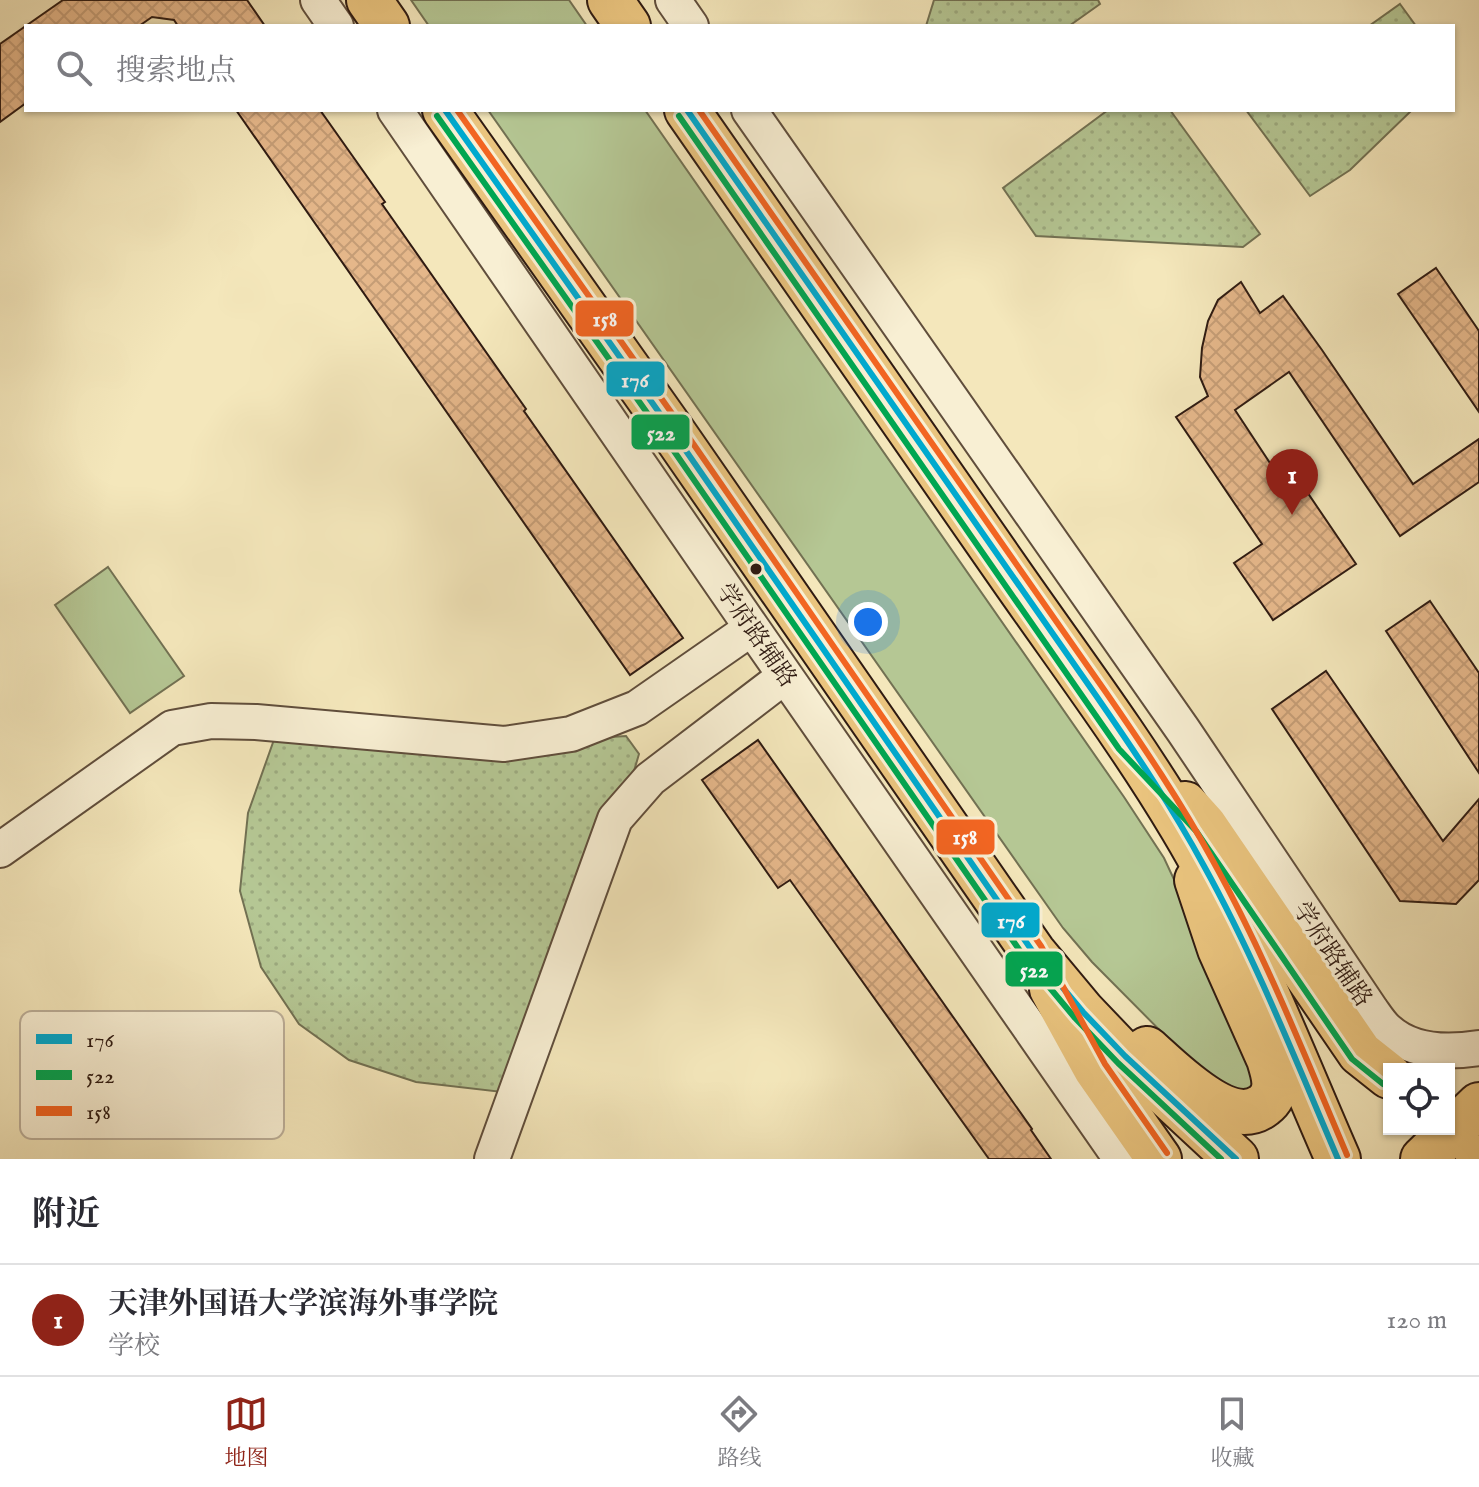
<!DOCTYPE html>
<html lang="zh">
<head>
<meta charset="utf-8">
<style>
	:root { --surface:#fff; --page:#f2f2f3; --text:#2b2b33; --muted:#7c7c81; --line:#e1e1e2; --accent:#8f2418 }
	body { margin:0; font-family:"IM FELL English","Noto Serif SC",serif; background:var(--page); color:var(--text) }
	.controls { position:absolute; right:24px; bottom:24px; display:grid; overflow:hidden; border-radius:0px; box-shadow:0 2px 6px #0004 }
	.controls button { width:72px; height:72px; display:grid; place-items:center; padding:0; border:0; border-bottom:2px solid var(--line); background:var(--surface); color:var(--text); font:40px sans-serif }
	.you { position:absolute; left:868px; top:622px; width:28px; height:28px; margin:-20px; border:6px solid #fff; border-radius:50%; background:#1a73e8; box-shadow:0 0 0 12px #1a73e833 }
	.badge { display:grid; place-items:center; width:52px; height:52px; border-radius:50%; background:var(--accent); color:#fff; font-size:26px; font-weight:700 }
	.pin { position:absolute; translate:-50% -66px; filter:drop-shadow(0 2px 4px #0008) }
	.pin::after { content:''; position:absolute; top:42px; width:28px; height:24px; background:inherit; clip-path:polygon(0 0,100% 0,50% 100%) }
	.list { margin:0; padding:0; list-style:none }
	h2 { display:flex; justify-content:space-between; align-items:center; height:104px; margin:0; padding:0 32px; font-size:34px }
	h2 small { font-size:26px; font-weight:400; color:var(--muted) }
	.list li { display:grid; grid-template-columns:52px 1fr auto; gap:24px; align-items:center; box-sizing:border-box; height:112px; padding:0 32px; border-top:2px solid var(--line) }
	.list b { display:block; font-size:30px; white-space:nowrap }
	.list p { margin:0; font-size:26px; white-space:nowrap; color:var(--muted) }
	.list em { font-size:26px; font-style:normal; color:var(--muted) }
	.icon { flex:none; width:44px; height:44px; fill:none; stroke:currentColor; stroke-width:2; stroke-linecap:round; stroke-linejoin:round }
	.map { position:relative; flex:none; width:1479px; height:1159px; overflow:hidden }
	.search { position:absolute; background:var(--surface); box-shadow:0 2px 6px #0004; left:24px; right:24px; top:24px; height:88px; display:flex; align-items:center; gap:20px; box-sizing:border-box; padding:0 28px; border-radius:0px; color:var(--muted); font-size:30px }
	.sheet { height:216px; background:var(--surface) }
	nav { display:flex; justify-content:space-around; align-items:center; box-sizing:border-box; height:112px; border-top:2px solid var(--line); background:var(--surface); font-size:22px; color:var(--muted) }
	nav a { display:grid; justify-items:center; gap:4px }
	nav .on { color:var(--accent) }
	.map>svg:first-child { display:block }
	.grass { fill:#b5c794; stroke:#727153; stroke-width:2 }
	.park { fill:url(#park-dots); stroke:#727153; stroke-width:2 }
	.building { fill:url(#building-cross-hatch); stroke:#2f1b12; stroke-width:2 }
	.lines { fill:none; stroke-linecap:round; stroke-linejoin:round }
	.minor-casing { stroke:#604e3c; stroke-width:38 }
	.major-casing { stroke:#2f1b12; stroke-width:48 }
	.highway-casing { stroke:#2f1b12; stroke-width:48 }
	.minor { stroke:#f8efd3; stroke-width:34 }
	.major { stroke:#eac47e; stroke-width:44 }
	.highway { stroke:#eac47e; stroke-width:44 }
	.bus-1-casing { stroke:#f8efd3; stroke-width:12 }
	.bus-2-casing { stroke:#f8efd3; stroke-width:12 }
	.bus-3-casing { stroke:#f8efd3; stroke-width:12 }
	.bus-1 { stroke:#00a9ce; stroke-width:6 }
	.bus-2 { stroke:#00a651; stroke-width:6 }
	.bus-3 { stroke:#f26522; stroke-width:6 }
	.bus-dot { fill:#2f1b12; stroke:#f8efd3; stroke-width:3 }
	.labels { text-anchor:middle; stroke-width:6; stroke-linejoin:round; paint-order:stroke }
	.street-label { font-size:24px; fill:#2f1b12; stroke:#f8efd3 }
	.key { fill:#f8efd3; stroke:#bcaf99; stroke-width:2 }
	.key-label { font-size:22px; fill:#2f1b12 }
	.line-badge { stroke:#f8efd3; stroke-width:3 }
	.badge-label { font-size:22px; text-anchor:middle; font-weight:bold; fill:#fff }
</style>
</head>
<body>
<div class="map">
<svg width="1479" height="1159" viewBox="0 0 1479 1159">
	<defs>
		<pattern id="park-dots" width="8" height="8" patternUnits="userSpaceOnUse" patternTransform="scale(2)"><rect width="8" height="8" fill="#b5c794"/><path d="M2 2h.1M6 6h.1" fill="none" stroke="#9caa7f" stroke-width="1.8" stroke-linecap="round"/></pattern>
		<pattern id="building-cross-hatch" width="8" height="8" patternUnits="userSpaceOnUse" patternTransform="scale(2)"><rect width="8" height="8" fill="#e5b78a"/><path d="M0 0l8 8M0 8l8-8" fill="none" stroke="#c59d76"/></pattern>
	</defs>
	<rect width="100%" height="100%" fill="#f4e7bb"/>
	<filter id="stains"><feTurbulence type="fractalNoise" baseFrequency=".0025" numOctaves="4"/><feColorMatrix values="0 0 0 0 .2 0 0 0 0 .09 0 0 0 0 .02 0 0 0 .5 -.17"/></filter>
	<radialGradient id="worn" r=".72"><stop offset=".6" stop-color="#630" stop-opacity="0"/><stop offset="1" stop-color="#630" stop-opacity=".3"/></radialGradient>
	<!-- grass -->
	<path class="grass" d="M 411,0 L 569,0 L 587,26 L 429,26 Z
		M 488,110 L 645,110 L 1124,797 L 1164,858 L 1262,1068 L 1256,1093 L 1226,1097 L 1092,962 L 1063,928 Z
		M 108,567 L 184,676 L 130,713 L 55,605 Z"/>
	<!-- park -->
	<path class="park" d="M 934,0 L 1098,0 L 1100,4 L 1069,26 L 926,26 Z
		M 1400,4 L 1416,26 L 1369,26 Z
		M 1108,110 L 1170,110 L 1260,234 L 1243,247 L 1036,236 L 1003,188 Z
		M 1246,110 L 1412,110 L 1350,170 L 1310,196 Z
		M 276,734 L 499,754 L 559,753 L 611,737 L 626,736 L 639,754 L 634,771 L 606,806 L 502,1092 L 416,1082 L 349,1060 L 299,1024 L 261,967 L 240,891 L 248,813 Z"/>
	<!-- building -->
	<path class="building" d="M 63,0 L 247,0 L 265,26 L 178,26 L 174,20 L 152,17 L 139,26 L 26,26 L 26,103 L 0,122 L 0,44 Z
		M 236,110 L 320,110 L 385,202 L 382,204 L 526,409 L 524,411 L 683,638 L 630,675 Z
		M 1436,268 L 1479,331 L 1479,412 L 1398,294 Z
		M 1241,282 L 1260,313 L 1283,296 L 1322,350 L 1413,484 L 1479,439 L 1479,482 L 1400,536 L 1289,372 L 1235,410 L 1272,466 L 1284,458 L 1356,564 L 1273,620 L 1234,563 L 1262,544 L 1176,417 L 1208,396 L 1200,377 L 1202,348 L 1208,321 L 1218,300 Z
		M 1430,601 L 1479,673 L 1479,773 L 1386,631 Z
		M 1326,671 L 1443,841 L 1479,799 L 1479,880 L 1456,904 L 1400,901 L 1272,709 Z
		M 758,740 L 1032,1129 L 1031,1130 L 1051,1159 L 989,1159 L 790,880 L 778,888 L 702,780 Z"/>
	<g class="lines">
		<!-- minor casing -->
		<g class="minor-casing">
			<path id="minor" d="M 318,0 L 336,26
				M 673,0 L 691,26
				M 395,110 L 752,628 L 1121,1159
				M 749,110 L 1183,730 L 1371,1010 C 1376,1017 1381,1025 1387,1030 C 1412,1053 1448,1053 1479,1048
				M 0,850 L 172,728 L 211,721 L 256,722 L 504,744 L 571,734 L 637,708 L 752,628
				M 492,1159 L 615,819 L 650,779 L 785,676"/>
		</g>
		<!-- major casing -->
		<g class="major-casing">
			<path id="major" d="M 1185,804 L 1204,825 L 1360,1053 L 1389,1076
				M 1052,989 L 1096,1069 L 1159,1159
				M 1147,1049 C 1172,1071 1230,1132 1264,1105 C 1280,1093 1274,1075 1269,1059 L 1220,949 L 1197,880
				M 1423,1159 L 1479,1105
				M 1478,1159 L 1479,1158"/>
		</g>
		<!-- highway casing -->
		<g class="highway-casing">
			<path id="highway" d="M 369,0 L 387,26
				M 610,0 L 628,26
				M 445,110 L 675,435 L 1033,952 L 1083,1012 L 1125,1056 L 1236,1159
				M 687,110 C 794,263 901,416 1007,570 C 1066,655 1129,738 1182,827 C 1245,932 1289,1047 1338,1159"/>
		</g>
		<!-- minor -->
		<use href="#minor" class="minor"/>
		<!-- major -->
		<use href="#major" class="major"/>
		<!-- highway -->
		<use href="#highway" class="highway"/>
		<!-- bus-1 casing -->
		<g class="bus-1-casing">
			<path id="bus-1" d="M 445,110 L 675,435 L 1033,952 L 1083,1012 L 1125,1056 L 1236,1159
				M 687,110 L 1097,697 C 1135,752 1172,807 1204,866 C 1256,960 1296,1061 1338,1159"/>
		</g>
		<!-- bus-2 casing -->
		<g class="bus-2-casing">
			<path id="bus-2" d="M 437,116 L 667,441 L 1025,958 L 1075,1018 L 1118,1063 L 1221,1159
				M 679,116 L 1119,749 L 1196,831 L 1352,1059 L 1383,1084"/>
		</g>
		<!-- bus-3 casing -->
		<g class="bus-3-casing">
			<path id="bus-3" d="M 457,110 L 683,429 L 1041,946 L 1105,1064 L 1167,1153
				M 699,110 L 1105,691 C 1143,746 1181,802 1213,861 C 1265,955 1305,1056 1347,1155"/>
		</g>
		<!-- bus-1 -->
		<use href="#bus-1" class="bus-1"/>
		<!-- bus-2 -->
		<use href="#bus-2" class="bus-2"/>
		<!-- bus-3 -->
		<use href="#bus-3" class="bus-3"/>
	</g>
	<!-- markers -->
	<circle class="bus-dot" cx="756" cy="569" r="7"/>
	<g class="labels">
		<!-- street labels -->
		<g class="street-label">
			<text transform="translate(757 635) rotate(55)" y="8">学府路辅路</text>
			<text transform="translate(1333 954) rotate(56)" y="8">学府路辅路</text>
		</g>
	</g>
	<!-- legend -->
	<rect x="20" y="1011" width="264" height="128" rx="12" class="key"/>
	<rect x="36" y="1034" width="36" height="10" fill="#00a9ce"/>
	<rect x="36" y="1070" width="36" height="10" fill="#00a651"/>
	<rect x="36" y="1106" width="36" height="10" fill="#f26522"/>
	<g class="key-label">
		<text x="86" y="1047">176</text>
		<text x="86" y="1083">522</text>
		<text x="86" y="1119">158</text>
	</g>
	<g class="line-badge">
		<rect x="574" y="299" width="61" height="39" rx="8" fill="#f26522"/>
		<rect x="605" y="360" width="61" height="38" rx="8" fill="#00a9ce"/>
		<rect x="630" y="413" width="61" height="38" rx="8" fill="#00a651"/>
		<rect x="935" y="818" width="61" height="38" rx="8" fill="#f26522"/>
		<rect x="980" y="901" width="61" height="38" rx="8" fill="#00a9ce"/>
		<rect x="1004" y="950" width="60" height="38" rx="8" fill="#00a651"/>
	</g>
	<g class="badge-label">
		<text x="605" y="326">158</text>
		<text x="635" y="387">176</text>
		<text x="661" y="440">522</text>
		<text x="965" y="844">158</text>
		<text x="1011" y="928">176</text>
		<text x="1034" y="977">522</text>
	</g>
	<rect width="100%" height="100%" filter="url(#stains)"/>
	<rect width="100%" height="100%" fill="url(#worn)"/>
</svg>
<div class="controls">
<button><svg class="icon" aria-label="locate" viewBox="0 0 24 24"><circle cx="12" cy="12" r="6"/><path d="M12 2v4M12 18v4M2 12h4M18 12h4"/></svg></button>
</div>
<div class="you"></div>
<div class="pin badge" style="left:1292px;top:515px">1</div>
<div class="search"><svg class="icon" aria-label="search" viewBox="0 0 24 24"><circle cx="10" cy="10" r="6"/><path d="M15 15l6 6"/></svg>搜索地点</div>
</div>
<section class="sheet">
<h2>附近<small></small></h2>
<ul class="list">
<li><span class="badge">1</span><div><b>天津外国语大学滨海外事学院</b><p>学校</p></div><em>120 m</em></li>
</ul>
</section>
<nav>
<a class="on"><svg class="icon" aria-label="map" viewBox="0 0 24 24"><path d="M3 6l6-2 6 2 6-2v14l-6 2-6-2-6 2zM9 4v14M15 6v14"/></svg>地图</a>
<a><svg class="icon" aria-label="directions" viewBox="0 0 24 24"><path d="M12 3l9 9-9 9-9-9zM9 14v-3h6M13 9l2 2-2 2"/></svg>路线</a>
<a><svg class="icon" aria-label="saved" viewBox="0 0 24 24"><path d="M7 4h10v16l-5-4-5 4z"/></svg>收藏</a>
</nav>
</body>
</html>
